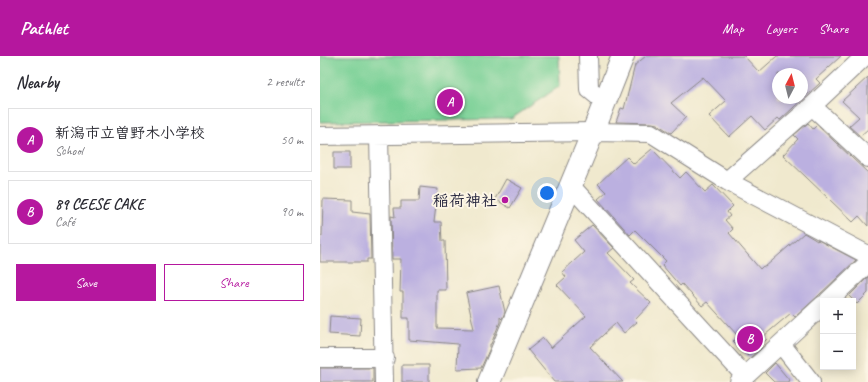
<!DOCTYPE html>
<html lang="en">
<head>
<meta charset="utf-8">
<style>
	:root { --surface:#fff; --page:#f2f2f3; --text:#2b2b33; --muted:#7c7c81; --line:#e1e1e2; --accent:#b5179e }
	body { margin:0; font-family:Caveat,"Klee One",sans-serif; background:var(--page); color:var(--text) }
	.controls { position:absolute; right:12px; bottom:12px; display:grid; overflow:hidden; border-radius:0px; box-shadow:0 2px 10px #0003 }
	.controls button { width:36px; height:36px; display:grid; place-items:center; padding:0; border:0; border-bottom:1px solid var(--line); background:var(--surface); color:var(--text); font:20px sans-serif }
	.compass { position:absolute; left:452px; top:12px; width:36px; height:36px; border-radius:50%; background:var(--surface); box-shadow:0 2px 10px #0003; rotate:7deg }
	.you { position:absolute; left:227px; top:137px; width:14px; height:14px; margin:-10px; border:3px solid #fff; border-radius:50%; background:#1a73e8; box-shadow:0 0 0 6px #1a73e833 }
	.badge { display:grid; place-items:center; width:26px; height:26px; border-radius:50%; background:var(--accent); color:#fff; font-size:13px; font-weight:700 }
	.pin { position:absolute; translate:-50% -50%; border:2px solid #fff; box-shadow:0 1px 4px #0006 }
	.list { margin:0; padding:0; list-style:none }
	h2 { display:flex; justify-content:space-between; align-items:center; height:52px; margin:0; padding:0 16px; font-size:17px }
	h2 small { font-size:13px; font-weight:400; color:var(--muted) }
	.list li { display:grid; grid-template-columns:26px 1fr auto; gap:12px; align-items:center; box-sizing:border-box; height:64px; margin:0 8px 8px; padding:0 8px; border:1px solid var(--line); border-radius:0px }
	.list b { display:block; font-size:15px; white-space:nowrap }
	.list p { margin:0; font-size:13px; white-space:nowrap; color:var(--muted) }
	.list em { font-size:13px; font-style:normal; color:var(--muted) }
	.actions { display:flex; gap:8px; padding:12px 16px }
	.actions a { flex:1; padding:9px 0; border:1px solid var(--accent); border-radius:0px; text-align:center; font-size:14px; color:var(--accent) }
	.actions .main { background:var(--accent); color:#fff }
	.map { position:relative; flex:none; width:548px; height:326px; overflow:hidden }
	header { display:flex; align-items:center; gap:24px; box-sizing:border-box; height:56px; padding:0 20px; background:var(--accent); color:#fff }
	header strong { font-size:19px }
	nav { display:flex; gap:22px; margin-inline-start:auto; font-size:14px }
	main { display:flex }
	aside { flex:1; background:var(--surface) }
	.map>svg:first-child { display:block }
	.green { fill:#78d095; stroke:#4d7968 }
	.building { fill:#bbb0e0; fill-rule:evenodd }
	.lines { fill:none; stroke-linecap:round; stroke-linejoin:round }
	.minor-casing { stroke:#898684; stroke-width:20 }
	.tertiary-casing { stroke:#898684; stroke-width:24 }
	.minor { stroke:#fff; stroke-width:18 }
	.tertiary { stroke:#fff; stroke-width:22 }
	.poi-dot { fill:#b5179e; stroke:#fcf5e5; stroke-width:1.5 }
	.labels { text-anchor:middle; stroke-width:4; stroke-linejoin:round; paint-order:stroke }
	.poi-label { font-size:16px; font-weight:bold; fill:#22223b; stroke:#fcf5e5; text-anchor:end }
</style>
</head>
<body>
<header>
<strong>Pathlet</strong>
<nav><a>Map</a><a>Layers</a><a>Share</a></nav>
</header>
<main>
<aside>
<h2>Nearby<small>2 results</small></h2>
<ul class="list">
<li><span class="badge">A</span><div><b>新潟市立曽野木小学校</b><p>School</p></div><em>50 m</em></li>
<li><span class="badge">B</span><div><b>89 CEESE CAKE</b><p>Café</p></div><em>90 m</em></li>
</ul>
<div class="actions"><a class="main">Save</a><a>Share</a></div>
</aside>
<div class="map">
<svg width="548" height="326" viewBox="0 0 548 326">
	<rect width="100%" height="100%" fill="#fcf5e5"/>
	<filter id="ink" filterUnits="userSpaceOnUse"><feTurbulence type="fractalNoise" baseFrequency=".025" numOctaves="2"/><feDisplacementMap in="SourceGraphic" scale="8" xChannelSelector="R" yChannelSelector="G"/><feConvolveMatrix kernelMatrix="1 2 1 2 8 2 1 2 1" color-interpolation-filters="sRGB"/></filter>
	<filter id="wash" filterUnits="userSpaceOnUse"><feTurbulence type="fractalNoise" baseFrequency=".012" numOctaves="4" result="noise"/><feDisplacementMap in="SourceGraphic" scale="16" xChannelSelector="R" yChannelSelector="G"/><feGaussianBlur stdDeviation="0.9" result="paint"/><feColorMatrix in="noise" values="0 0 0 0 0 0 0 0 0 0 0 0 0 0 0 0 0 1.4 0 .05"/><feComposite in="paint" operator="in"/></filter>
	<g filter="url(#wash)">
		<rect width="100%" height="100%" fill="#f0e9ce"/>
		<!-- green -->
		<path class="green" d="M 0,0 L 239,0 L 240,30 L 191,63 L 0,66 Z"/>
		<g id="blocks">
			<!-- building -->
			<path class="building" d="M 326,0 L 424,0 L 439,16 L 457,0 L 521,0 L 496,23 L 500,27 L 460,64 L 458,62 L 445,74 L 432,60 L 409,81 L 389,60 L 406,45 L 383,21 L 351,47 L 366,61 L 351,77 L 337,68 L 332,67 L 296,66 L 301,52 L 304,53 L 315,9 ZM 458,18 L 482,18 L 482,42 L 458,42 Z
				M 548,21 L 548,73 L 540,80 L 529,70 L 539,61 L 522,45 Z
				M 488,67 L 493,73 L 497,69 L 548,117 L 548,170 L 539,160 L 533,166 L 463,99 L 478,83 L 474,79 Z
				M 332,93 L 360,122 L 366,116 L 385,136 L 393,129 L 413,150 L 407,156 L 410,160 L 405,164 L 413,173 L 409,177 L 440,213 L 443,210 L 445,211 L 484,177 L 494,183 L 497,185 L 498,184 L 536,204 L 498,240 L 475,261 L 471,257 L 445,279 L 448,282 L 440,290 L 441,292 L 430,302 L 413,285 L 418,280 L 387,246 L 382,250 L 362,228 L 360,230 L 342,209 L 346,205 L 315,174 L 310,179 L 278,143 L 286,136 L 278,128 L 296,111 L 307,101 L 314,108 Z
				M 14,96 L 30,96 L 30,113 L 14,113 Z
				M 186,123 L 202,132 L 190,152 L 175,143 Z
				M 100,131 L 118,133 L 114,166 L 121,166 L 122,185 L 125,185 L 126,234 L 117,234 L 117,272 L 154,273 L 146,237 L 179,230 L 185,256 L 182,263 L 180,261 L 180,266 L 171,288 L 170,288 L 170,292 L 161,312 L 137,313 L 138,288 L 89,284 L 89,262 L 83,262 L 83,236 L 80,236 L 81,203 L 72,203 L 71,160 L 75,161 L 74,152 L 81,152 L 81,145 L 99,145 Z
				M 3,143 L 32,144 L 32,156 L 50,158 L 51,203 L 47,203 L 47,206 L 0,206 L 0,180 L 2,180 Z
				M 272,169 L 294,192 L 288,197 L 314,224 L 310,227 L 331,247 L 315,264 L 317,266 L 304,277 L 296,267 L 270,291 L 303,326 L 234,326 L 208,294 L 223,282 L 231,292 L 266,260 L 237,229 L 246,221 L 242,216 L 264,196 L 254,184 Z
				M 548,221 L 548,237 L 537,248 L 529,240 Z
				M 10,260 L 41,262 L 40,280 L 9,278 Z
				M 455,307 L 470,325 L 468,326 L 454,326 L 445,317 Z
				M 82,309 L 109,309 L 109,326 L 82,326 Z
				M 0,312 L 53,312 L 53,326 L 0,326 Z"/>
		</g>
	</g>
	<g filter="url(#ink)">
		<use href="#blocks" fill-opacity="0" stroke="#898684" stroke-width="1"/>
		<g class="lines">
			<!-- minor casing -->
			<g class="minor-casing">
				<path id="minor" d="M 268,0 L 269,33 L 285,46
					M 492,50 L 548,102
					M 59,79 L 64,326
					M 0,80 L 273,76 L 331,77 L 407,125 L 548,199
					M 407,125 L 492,50 L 545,0
					M 250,129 L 425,320
					M 508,245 L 548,207
					M 461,288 L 491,326
					M 0,302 L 65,302
					M 419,326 L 503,249"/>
			</g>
			<!-- tertiary casing -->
			<g class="tertiary-casing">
				<path id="tertiary" d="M 169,326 L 273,76 L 303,0"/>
			</g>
			<!-- minor -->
			<use href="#minor" class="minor"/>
			<!-- tertiary -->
			<use href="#tertiary" class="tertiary"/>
		</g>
	</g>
	<!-- markers -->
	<circle class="poi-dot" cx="185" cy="144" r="4"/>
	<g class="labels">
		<!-- poi labels -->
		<g class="poi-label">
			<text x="177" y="150">稲荷神社</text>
		</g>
	</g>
</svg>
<div class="controls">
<button>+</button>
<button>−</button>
</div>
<svg class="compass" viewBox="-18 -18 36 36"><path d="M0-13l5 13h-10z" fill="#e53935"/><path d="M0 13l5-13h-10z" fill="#7c7c81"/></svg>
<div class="you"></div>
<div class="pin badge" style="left:130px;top:46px">A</div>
<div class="pin badge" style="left:430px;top:283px">B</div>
</div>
</main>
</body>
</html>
